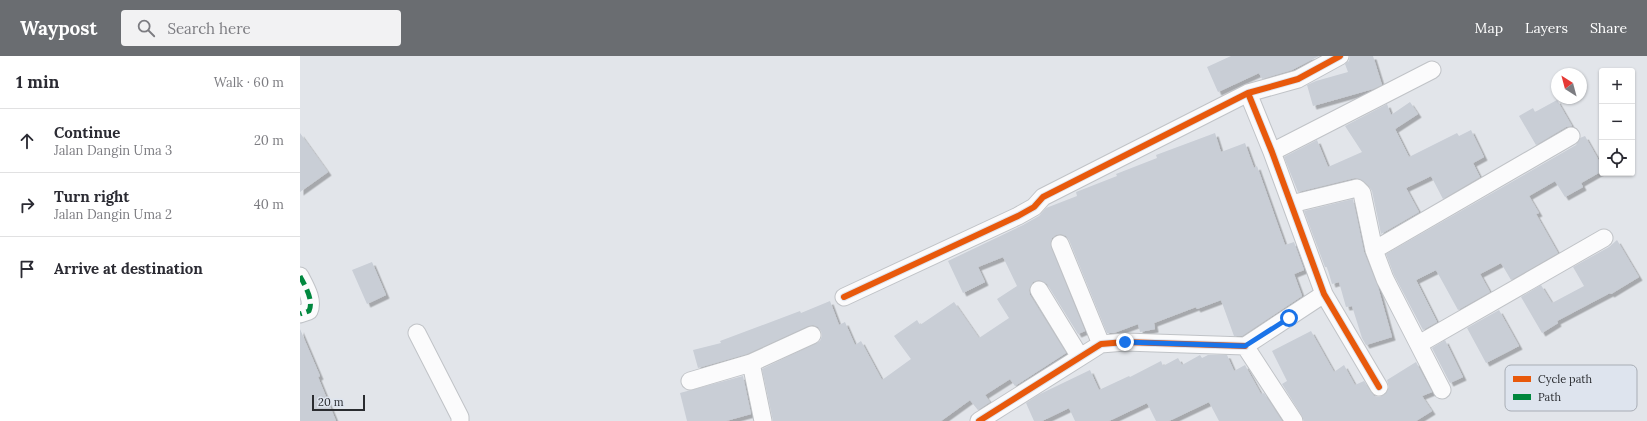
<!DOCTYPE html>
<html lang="en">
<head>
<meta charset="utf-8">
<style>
	:root { --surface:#fff; --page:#f2f2f3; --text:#2b2b33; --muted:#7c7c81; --line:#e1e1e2; --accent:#6a6d71 }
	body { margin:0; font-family:Lora,serif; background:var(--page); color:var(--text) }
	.controls { position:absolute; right:12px; top:12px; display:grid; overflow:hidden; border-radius:4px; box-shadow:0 1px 3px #0004 }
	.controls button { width:36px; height:36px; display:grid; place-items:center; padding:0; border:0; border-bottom:1px solid var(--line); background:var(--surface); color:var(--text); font:20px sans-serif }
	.compass { position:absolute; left:1251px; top:12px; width:36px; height:36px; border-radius:50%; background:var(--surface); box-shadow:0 1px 3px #0004; rotate:324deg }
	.scale { position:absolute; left:12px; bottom:10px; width:53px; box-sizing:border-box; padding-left:4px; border:2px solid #2a2c30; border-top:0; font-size:11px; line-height:14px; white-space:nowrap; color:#2a2c30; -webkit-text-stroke:3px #dee4ee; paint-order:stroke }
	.stop { position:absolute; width:12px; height:12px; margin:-9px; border:3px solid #1a73e8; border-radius:50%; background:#fff }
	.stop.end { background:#1a73e8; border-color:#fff; box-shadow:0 1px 4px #0008 }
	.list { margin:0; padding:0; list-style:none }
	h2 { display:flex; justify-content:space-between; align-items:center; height:52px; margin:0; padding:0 16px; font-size:17px }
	h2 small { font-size:13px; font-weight:400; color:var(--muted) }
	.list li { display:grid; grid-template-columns:26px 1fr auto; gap:12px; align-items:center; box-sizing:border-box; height:64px; padding:0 16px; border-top:1px solid var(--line) }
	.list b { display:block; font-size:15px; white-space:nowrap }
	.list p { margin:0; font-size:13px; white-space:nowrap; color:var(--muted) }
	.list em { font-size:13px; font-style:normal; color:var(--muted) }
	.icon { flex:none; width:22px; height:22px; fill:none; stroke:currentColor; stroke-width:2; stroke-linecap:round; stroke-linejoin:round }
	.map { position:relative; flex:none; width:1347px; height:365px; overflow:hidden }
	header { display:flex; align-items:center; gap:24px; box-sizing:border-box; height:56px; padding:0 20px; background:var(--accent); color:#fff }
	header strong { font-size:19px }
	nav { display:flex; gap:22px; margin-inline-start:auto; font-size:14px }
	.search { width:280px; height:36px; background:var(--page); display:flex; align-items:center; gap:10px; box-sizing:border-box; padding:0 14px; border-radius:4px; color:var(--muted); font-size:15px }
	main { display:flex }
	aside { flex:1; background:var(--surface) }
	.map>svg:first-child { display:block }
	.building { fill:#c9ced6; filter:url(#shadow) }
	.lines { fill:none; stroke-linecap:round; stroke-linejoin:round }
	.street-casing { stroke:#c0c3c7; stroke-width:19 }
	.street { stroke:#fbfbfc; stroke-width:17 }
	.quiet { stroke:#00873e; stroke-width:5; stroke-dasharray:10 5; stroke-linecap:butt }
	.cycleway-casing { stroke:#dee4ee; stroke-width:8 }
	.cycleway { stroke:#e8590c; stroke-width:6 }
	.route { stroke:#1a73e8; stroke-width:5 }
	.key { fill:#dee4ee; stroke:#a8adb5; stroke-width:1 }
	.key-label { font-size:11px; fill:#2a2c30 }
</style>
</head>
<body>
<header>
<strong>Waypost</strong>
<div class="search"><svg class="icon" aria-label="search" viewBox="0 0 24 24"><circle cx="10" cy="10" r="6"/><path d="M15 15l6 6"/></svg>Search here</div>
<nav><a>Map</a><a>Layers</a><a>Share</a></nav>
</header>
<main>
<aside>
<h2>1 min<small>Walk · 60 m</small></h2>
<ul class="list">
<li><svg class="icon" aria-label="ahead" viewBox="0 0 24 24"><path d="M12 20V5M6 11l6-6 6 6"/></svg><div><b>Continue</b><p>Jalan Dangin Uma 3</p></div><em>20 m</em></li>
<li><svg class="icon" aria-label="right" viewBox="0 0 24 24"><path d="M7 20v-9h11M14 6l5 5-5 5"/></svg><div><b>Turn right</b><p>Jalan Dangin Uma 2</p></div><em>40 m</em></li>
<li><svg class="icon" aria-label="arrive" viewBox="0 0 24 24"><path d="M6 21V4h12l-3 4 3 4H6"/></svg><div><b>Arrive at destination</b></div></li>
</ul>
</aside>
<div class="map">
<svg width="1347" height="365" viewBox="0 0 1347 365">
	<defs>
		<filter id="shadow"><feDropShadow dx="3.5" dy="3.5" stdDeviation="0" flood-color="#0004"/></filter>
	</defs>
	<rect width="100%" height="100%" fill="#e2e5ea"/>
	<!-- building -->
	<path class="building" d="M 931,0 L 1019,0 L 992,14 L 962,23 L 959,17 L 918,36 L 907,11 Z
		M 1050,0 L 1073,0 L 1082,29 L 1073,33 L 1013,50 L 1007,29 L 1016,25 L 1048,16 L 1045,8 L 1049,5 Z
		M 1257,44 L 1272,70 L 1266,71 L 1236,89 L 1219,60 L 1233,52 L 1235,56 Z
		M 1110,46 L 1118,58 L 1095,73 L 1109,101 L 1157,77 L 1159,80 L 1171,74 L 1184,101 L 1173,107 L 1180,121 L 1143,143 L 1131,120 L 1106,132 L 1119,156 L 1081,178 L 1072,135 L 1069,130 L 1060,123 L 1055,122 L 998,136 L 984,101 L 1017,84 L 1028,111 L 1062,96 L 1045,70 L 1087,48 L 1091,59 Z
		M 0,77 L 28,116 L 0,136 Z
		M 915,77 L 921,96 L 945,87 L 954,112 L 957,110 L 985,189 L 994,186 L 1004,214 L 994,218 L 1002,240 L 942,280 L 934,280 L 921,244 L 897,253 L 896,251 L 854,267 L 855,273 L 840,276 L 838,268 L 814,277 L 807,277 L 769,184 L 766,180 L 761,178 L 756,179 L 752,182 L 751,191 L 785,275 L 778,278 L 747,228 L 739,224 L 733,226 L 729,234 L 730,239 L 766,297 L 715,330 L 710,323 L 685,339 L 690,346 L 678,354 L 670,344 L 641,365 L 473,365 L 462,313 L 520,285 L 522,280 L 521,275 L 518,271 L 513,269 L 508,270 L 447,298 L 398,312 L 393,294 L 421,287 L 420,285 L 500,255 L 501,257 L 530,245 L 539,269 L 545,266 L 555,289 L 561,285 L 582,324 L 611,303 L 594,280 L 617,264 L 620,269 L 654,246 L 679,282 L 709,262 L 697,243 L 717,230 L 703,201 L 678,211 L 685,226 L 663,237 L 648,205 L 723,169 L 739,160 L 746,152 L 777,140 L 776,136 L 817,120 L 816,118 L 857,102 L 856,99 Z
		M 1285,80 L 1302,110 L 1302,115 L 1281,127 L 1283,131 L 1265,141 L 1255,125 L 1229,140 L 1239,157 L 1236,158 L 1258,197 L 1211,224 L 1201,207 L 1180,218 L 1190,236 L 1158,254 L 1136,214 L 1116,224 L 1137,266 L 1123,274 L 1094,219 L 1086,198 L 1276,89 L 1280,82 Z
		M 1053,143 L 1064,196 L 1078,231 L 1092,281 L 1066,289 L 1062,282 L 1052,250 L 1046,251 L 1039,226 L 1032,228 L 1027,211 L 1025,211 L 1004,155 Z
		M 1317,184 L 1339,221 L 1311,238 L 1310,237 L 1257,265 L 1258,267 L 1242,277 L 1221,241 L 1241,229 L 1252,247 L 1284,230 L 1273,211 L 1309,191 Z
		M 72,206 L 86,239 L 67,248 L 52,214 Z
		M 1199,254 L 1219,290 L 1186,307 L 1167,272 Z
		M 0,273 L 20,320 L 18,321 L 36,365 L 0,365 Z
		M 1011,275 L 1034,316 L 1044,309 L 1055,329 L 1064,325 L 1074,340 L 1079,341 L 1084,339 L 1089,331 L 1087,324 L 1116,306 L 1132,336 L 1122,340 L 1132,355 L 1116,365 L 1004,365 L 1002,360 L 982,328 L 987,325 L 972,295 Z
		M 1145,284 L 1163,321 L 1150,327 L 1132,292 Z
		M 900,299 L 902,302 L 908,299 L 927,299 L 934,315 L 945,309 L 961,338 L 964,337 L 982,365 L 919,365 L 909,346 L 869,365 L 856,365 L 847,347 L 809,365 L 775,365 L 769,352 L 742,365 L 734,365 L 726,347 L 738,339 L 790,314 L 799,334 L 829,320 L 830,321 L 861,305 L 863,310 L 878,302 L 882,309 Z
		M 443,320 L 451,358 L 426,365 L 387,365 L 380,337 Z"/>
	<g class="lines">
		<!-- street casing -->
		<g class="street-casing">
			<path id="street" d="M 948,37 L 972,96 L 1024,238 L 1079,331
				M 972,96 L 1132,14
				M 991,148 L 1057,132 L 1062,137 L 1074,194 L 1085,223 L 1142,334
				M 760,188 L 801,288
				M 1074,194 L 1271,80
				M 0,220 C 5,230 14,244 9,255 L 0,258
				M 739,234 L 780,301
				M 544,241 L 718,160 L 734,151 L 743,141 L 948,37 L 998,23 L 1040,0
				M 117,277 L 160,361 L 160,365
				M 1119,288 L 1304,182
				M 945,290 L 1024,238
				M 945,290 L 994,365
				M 451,307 L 463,365
				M 390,325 L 451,307 L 512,279
				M 679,365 L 801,288 L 825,286 L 945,290"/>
		</g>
		<!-- street -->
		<use href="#street" class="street"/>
		<!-- quiet -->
		<path class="quiet" d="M 0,220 C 5,230 14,244 9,255 L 0,258"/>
		<!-- cycleway casing -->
		<g class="cycleway-casing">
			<path id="cycleway" d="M 948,37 L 972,96 L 1024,238 L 1079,331
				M 544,241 L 718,160 L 734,151 L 743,141 L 948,37 L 998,23 L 1040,0
				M 679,365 L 801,288 L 825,286 L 945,290"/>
		</g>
		<!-- cycleway -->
		<use href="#cycleway" class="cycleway"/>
	</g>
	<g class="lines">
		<!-- route -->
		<path class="route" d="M 825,286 L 945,290 L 989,262"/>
	</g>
	<!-- legend -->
	<rect x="1205" y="309" width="132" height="46" rx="6" class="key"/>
	<rect x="1213" y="320" width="18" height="6" fill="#e8590c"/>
	<rect x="1213" y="338" width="18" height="6" fill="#00873e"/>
	<g class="key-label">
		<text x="1238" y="327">Cycle path</text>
		<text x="1238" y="345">Path</text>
	</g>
</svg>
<div class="controls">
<button>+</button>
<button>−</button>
<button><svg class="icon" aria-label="locate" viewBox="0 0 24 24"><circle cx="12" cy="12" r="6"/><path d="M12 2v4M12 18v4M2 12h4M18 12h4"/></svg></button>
</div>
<svg class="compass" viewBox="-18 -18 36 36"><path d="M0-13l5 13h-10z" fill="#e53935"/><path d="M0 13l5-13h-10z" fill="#7c7c81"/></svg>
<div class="scale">20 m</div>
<div class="stop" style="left:989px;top:262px"></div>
<div class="stop end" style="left:825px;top:286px"></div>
</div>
</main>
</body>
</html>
